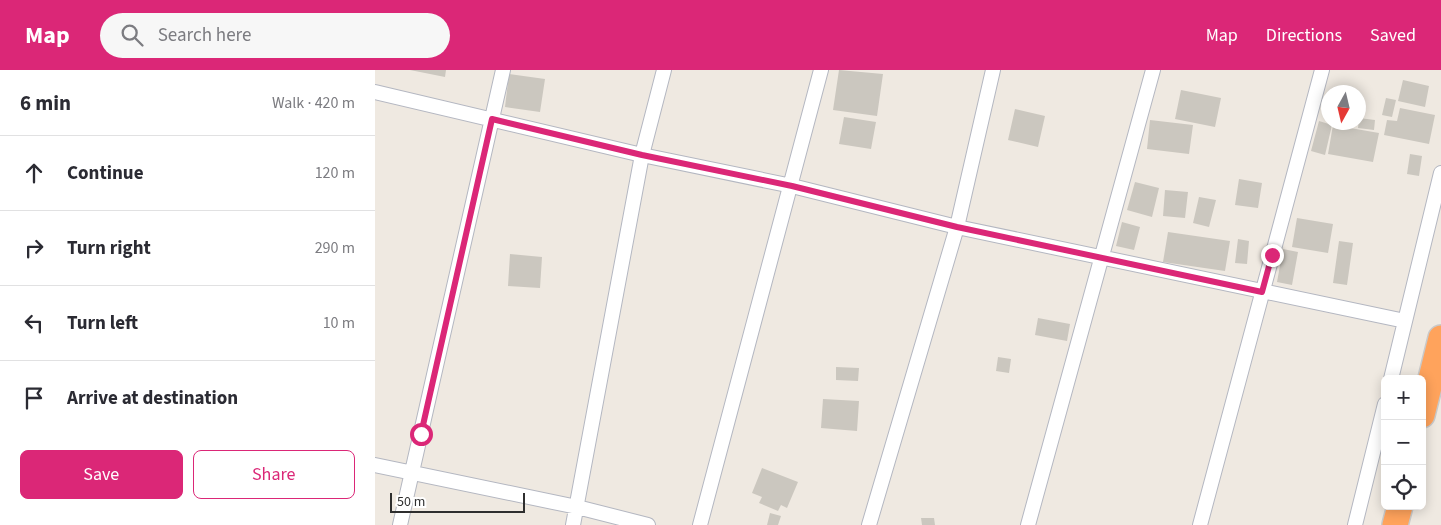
<!DOCTYPE html>
<html lang="en">
<head>
<meta charset="utf-8">
<style>
	:root { --surface:#fff; --page:#f7f7f7; --text:#2b2b33; --muted:#7c7c81; --line:#e1e1e2; --accent:#db2777 }
	body { margin:0; font-family:"Source Sans 3",sans-serif; background:var(--page); color:var(--text) }
	.controls { position:absolute; right:15px; bottom:15px; display:grid; overflow:hidden; border-radius:8px; box-shadow:0 2px 12px #0003 }
	.controls button { width:45px; height:45px; display:grid; place-items:center; padding:0; border:0; border-bottom:1px solid var(--line); background:var(--surface); color:var(--text); font:25px sans-serif }
	.compass { position:absolute; left:946px; top:15px; width:45px; height:45px; border-radius:50%; background:var(--surface); box-shadow:0 2px 12px #0003; rotate:188deg }
	.scale { position:absolute; left:15px; bottom:12px; width:135px; box-sizing:border-box; padding-left:5px; border:2px solid #2e2e2e; border-top:0; font-size:14px; line-height:18px; white-space:nowrap; color:#2e2e2e; -webkit-text-stroke:4px #fff; paint-order:stroke }
	.stop { position:absolute; width:15px; height:15px; margin:-11px; border:4px solid #db2777; border-radius:50%; background:#fff }
	.stop.end { background:#db2777; border-color:#fff; box-shadow:0 1px 5px #0008 }
	.list { margin:0; padding:0; list-style:none }
	h2 { display:flex; justify-content:space-between; align-items:center; height:65px; margin:0; padding:0 20px; font-size:21px }
	h2 small { font-size:16px; font-weight:400; color:var(--muted) }
	.list li { display:grid; grid-template-columns:32px 1fr auto; gap:15px; align-items:center; box-sizing:border-box; height:75px; padding:0 20px; border-top:1px solid var(--line) }
	.list b { display:block; font-size:19px; white-space:nowrap }
	.list em { font-size:16px; font-style:normal; color:var(--muted) }
	.actions { display:flex; gap:10px; padding:15px 20px }
	.actions a { flex:1; padding:11px 0; border:1px solid var(--accent); border-radius:8px; text-align:center; font-size:18px; color:var(--accent) }
	.actions .main { background:var(--accent); color:#fff }
	.icon { flex:none; width:28px; height:28px; fill:none; stroke:currentColor; stroke-width:2; stroke-linecap:round; stroke-linejoin:round }
	.map { position:relative; flex:none; width:1066px; height:455px; overflow:hidden }
	header { display:flex; align-items:center; gap:30px; box-sizing:border-box; height:70px; padding:0 25px; background:var(--accent); color:#fff }
	header strong { font-size:24px }
	nav { display:flex; gap:28px; margin-inline-start:auto; font-size:18px }
	.search { width:350px; height:45px; background:var(--page); display:flex; align-items:center; gap:12px; box-sizing:border-box; padding:0 18px; border-radius:28px; color:var(--muted); font-size:19px }
	main { display:flex }
	aside { flex:1; background:var(--surface) }
	.map>svg:first-child { display:block }
	.building { fill:#cbc7bf }
	.lines { fill:none; stroke-linecap:round; stroke-linejoin:round }
	.street-casing { stroke:#b4b7c1; stroke-width:16 }
	.highway-casing { stroke:#c9c9c9; stroke-width:28 }
	.street { stroke:#fff; stroke-width:14 }
	.highway { stroke:#ffa35c; stroke-width:25 }
	.route { stroke:#db2777; stroke-width:6 }
</style>
</head>
<body>
<header>
<strong>Map</strong>
<div class="search"><svg class="icon" aria-label="search" viewBox="0 0 24 24"><circle cx="10" cy="10" r="6"/><path d="M15 15l6 6"/></svg>Search here</div>
<nav><a>Map</a><a>Directions</a><a>Saved</a></nav>
</header>
<main>
<aside>
<h2>6 min<small>Walk · 420 m</small></h2>
<ul class="list">
<li><svg class="icon" aria-label="ahead" viewBox="0 0 24 24"><path d="M12 20V5M6 11l6-6 6 6"/></svg><div><b>Continue</b></div><em>120 m</em></li>
<li><svg class="icon" aria-label="right" viewBox="0 0 24 24"><path d="M7 20v-9h11M14 6l5 5-5 5"/></svg><div><b>Turn right</b></div><em>290 m</em></li>
<li><svg class="icon" aria-label="left" viewBox="0 0 24 24"><path d="M17 20v-9H6M10 6l-5 5 5 5"/></svg><div><b>Turn left</b></div><em>10 m</em></li>
<li><svg class="icon" aria-label="arrive" viewBox="0 0 24 24"><path d="M6 21V4h12l-3 4 3 4H6"/></svg><div><b>Arrive at destination</b></div></li>
</ul>
<div class="actions"><a class="main">Save</a><a>Share</a></div>
</aside>
<div class="map">
<svg width="1066" height="455" viewBox="0 0 1066 455">
	<rect width="100%" height="100%" fill="#efe9e1"/>
	<!-- building -->
	<path class="building" d="M 35,0 L 71,0 L 70,7 Z
		M 464,0 L 508,4 L 502,46 L 458,40 Z
		M 134,4 L 170,9 L 165,42 L 130,37 Z
		M 1028,10 L 1054,16 L 1050,37 L 1023,31 Z
		M 806,20 L 846,28 L 840,57 L 800,49 Z
		M 1011,28 L 1021,30 L 1017,47 L 1007,45 Z
		M 1025,38 L 1060,45 L 1054,74 L 1009,65 L 1012,50 L 1022,51 Z
		M 640,39 L 670,46 L 663,77 L 633,70 Z
		M 469,47 L 501,52 L 496,79 L 464,74 Z
		M 984,48 L 1000,50 L 999,60 L 983,58 Z
		M 775,50 L 818,55 L 814,84 L 772,79 Z
		M 944,51 L 957,55 L 950,85 L 936,81 Z
		M 958,55 L 1004,63 L 998,92 L 953,84 Z
		M 1035,84 L 1047,86 L 1044,106 L 1032,104 Z
		M 864,109 L 887,113 L 883,138 L 860,135 Z
		M 760,112 L 784,118 L 777,147 L 752,140 Z
		M 790,120 L 813,122 L 810,148 L 788,146 Z
		M 824,127 L 841,130 L 834,157 L 818,153 Z
		M 922,148 L 958,154 L 953,183 L 917,177 Z
		M 747,152 L 765,157 L 759,180 L 741,176 Z
		M 793,162 L 855,171 L 850,201 L 788,192 Z
		M 863,169 L 874,171 L 872,194 L 860,193 Z
		M 964,171 L 978,173 L 972,215 L 958,213 Z
		M 908,179 L 923,182 L 917,215 L 902,212 Z
		M 135,184 L 167,187 L 165,218 L 133,216 Z
		M 663,248 L 695,254 L 692,271 L 660,265 Z
		M 623,287 L 636,289 L 634,303 L 621,301 Z
		M 461,297 L 484,298 L 483,311 L 461,310 Z
		M 448,329 L 484,331 L 482,361 L 446,358 Z
		M 387,398 L 423,412 L 412,438 L 406,435 L 403,441 L 384,433 L 387,427 L 377,423 Z
		M 395,443 L 406,446 L 403,455 L 392,455 Z
		M 546,448 L 559,448 L 560,455 L 547,455 Z"/>
	<g class="lines">
		<!-- street casing -->
		<g class="street-casing">
			<path id="street" d="M 0,22 L 267,85 L 417,116 L 582,157 L 1030,251
				M 1016,309 L 1066,103
				M 0,395 L 202,437 L 273,455
				M 25,455 L 128,0
				M 198,455 L 267,85 L 289,0
				M 325,455 L 446,0
				M 494,455 L 582,157 L 618,0
				M 653,455 L 778,0
				M 825,455 L 947,0
				M 980,455 L 1010,334"/>
		</g>
		<!-- highway casing -->
		<g class="highway-casing">
			<path id="highway" d="M 1047,345 L 1066,268
				M 1020,455 L 1025,436"/>
		</g>
		<!-- street -->
		<use href="#street" class="street"/>
		<!-- highway -->
		<use href="#highway" class="highway"/>
	</g>
	<g class="lines">
		<!-- route -->
		<path class="route" d="M 46,364 L 117,49 L 267,85 L 417,116 L 582,157 L 887,222 L 897,185"/>
	</g>
</svg>
<div class="controls">
<button>+</button>
<button>−</button>
<button><svg class="icon" aria-label="locate" viewBox="0 0 24 24"><circle cx="12" cy="12" r="6"/><path d="M12 2v4M12 18v4M2 12h4M18 12h4"/></svg></button>
</div>
<svg class="compass" viewBox="-18 -18 36 36"><path d="M0-13l5 13h-10z" fill="#e53935"/><path d="M0 13l5-13h-10z" fill="#7c7c81"/></svg>
<div class="scale">50 m</div>
<div class="stop" style="left:46px;top:364px"></div>
<div class="stop end" style="left:897px;top:185px"></div>
</div>
</main>
</body>
</html>
